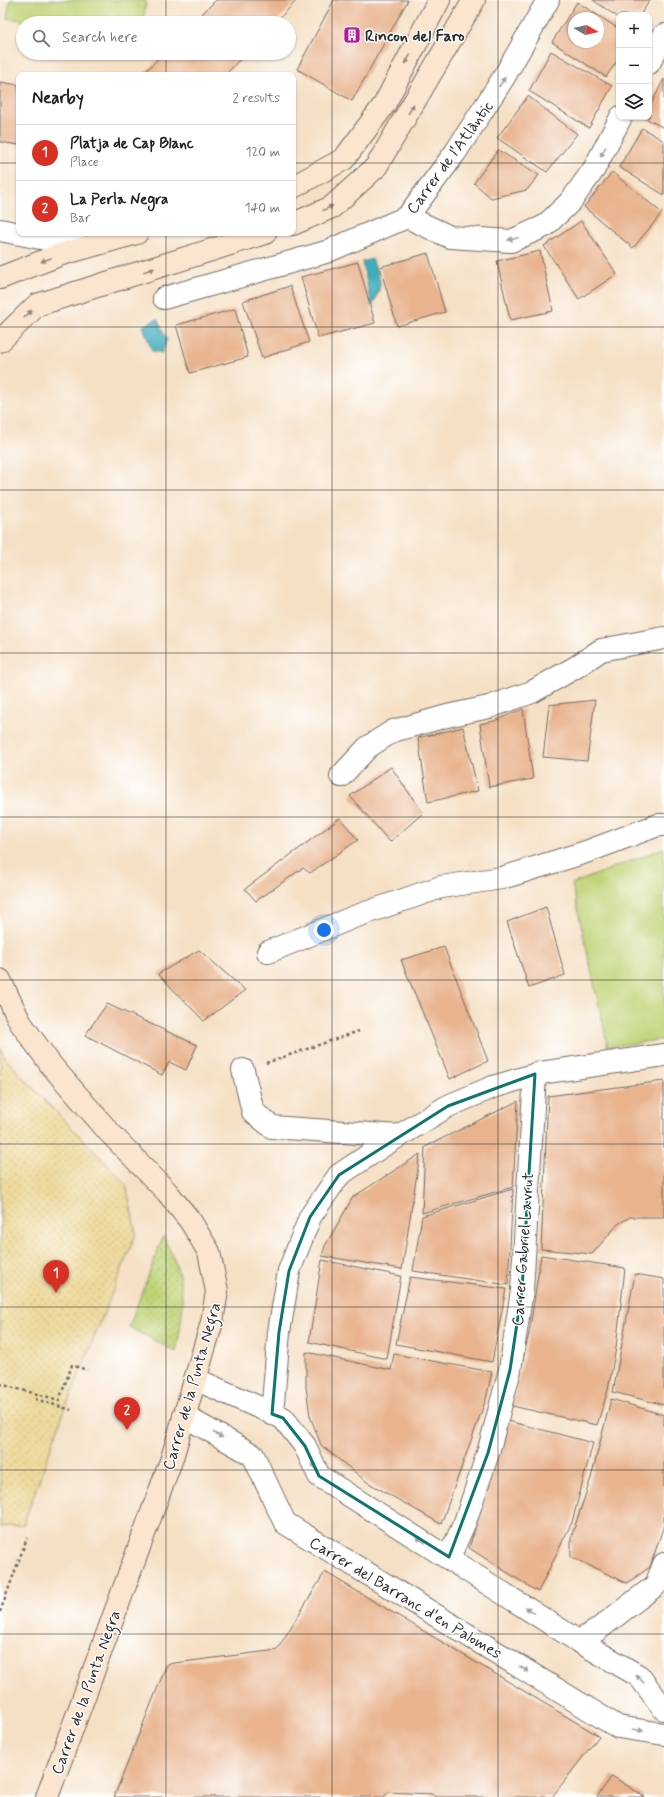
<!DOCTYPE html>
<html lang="en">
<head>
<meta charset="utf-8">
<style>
	:root { --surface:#fff; --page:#f2f2f2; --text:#202124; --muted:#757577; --line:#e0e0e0; --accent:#d93025 }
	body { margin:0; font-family:Mynerve,sans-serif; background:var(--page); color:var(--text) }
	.controls { position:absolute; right:12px; top:12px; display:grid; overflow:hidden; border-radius:8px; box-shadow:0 1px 3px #0004 }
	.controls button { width:36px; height:36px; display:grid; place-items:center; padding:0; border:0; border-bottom:1px solid var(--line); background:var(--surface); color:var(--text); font:20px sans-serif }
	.compass { position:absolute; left:568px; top:12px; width:36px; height:36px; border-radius:50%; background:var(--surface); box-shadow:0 1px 3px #0004; rotate:99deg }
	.you { position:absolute; left:324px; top:930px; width:14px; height:14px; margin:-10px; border:3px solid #fff; border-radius:50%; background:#1a73e8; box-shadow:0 0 0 6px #1a73e833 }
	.badge { display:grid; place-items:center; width:26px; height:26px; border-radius:50%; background:var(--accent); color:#fff; font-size:13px; font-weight:700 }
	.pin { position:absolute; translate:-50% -33px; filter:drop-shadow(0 1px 2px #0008) }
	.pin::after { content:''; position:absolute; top:21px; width:14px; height:12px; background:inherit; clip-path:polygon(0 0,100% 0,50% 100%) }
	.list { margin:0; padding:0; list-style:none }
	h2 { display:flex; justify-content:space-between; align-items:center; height:52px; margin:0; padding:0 16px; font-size:17px }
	h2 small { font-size:13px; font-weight:400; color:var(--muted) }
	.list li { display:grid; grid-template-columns:26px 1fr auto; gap:12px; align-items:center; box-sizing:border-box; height:56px; padding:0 16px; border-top:1px solid var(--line) }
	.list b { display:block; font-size:15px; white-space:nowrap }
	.list p { margin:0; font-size:13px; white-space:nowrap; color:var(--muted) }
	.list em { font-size:13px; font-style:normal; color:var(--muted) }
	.icon { flex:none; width:22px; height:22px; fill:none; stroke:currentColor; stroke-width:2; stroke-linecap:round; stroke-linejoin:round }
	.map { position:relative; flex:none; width:664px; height:1797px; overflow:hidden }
	.search { position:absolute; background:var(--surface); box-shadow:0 1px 3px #0004; left:16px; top:16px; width:280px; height:44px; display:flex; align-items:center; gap:10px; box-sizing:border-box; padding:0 14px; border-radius:22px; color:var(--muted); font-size:15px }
	.panel { position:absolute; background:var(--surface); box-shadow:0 1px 3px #0004; left:16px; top:72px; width:280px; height:164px; border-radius:8px }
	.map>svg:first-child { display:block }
	.grass { fill:#c0d477; stroke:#768051 }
	.sand { fill:url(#sand-dots); stroke:#8c8264 }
	.garden { fill:url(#garden-dots); stroke:#768051 }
	.water { fill:#3eadba; stroke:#346c72 }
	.building { fill:#e8b38d; fill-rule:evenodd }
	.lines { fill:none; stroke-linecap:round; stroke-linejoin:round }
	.street-casing { stroke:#726a61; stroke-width:24 }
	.secondary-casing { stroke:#726a61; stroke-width:24 }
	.path { stroke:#726a61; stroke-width:2.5; stroke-dasharray:3 3; stroke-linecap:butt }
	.street { stroke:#fff; stroke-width:22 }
	.secondary { stroke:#fce5cf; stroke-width:22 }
	.oneway { fill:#94887d }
	.oneway2 { fill:#a0a0a0 }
	.marked { fill:none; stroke:#0f766e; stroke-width:3; stroke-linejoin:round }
	.grid { fill:none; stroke:#2b2b2b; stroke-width:1; stroke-opacity:0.55 }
	.labels { text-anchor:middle; stroke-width:3; stroke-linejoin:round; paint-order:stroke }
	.poi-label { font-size:16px; font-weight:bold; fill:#2b2b2b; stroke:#fff; text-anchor:start }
	.street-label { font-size:16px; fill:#2b2b2b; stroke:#fff }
</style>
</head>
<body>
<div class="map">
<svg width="664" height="1797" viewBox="0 0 664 1797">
	<defs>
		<pattern id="sand-dots" width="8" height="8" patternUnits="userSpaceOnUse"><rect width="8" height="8" fill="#eeda9e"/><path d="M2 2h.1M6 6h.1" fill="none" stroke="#cb8" stroke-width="1.8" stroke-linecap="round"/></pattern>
		<pattern id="garden-dots" width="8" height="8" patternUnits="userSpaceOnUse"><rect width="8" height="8" fill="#c0d477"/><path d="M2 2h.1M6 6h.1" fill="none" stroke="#a5b667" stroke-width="1.8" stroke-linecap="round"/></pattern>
	</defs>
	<rect width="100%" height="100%" fill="#fff"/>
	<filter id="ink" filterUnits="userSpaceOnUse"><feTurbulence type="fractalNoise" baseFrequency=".025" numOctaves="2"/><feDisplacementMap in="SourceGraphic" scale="8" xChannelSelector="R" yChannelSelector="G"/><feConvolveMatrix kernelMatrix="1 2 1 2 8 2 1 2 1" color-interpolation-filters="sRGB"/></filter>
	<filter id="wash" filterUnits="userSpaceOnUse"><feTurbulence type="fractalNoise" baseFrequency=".012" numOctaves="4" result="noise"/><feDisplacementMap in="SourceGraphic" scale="16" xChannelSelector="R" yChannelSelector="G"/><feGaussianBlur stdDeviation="0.9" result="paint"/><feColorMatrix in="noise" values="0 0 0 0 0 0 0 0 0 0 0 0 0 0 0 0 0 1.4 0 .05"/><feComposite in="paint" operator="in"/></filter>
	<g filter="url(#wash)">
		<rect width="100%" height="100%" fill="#f5e0c5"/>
		<!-- grass -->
		<path class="grass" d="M 10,0 L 146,0 L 143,23 L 41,23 L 7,18 Z
			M 664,848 L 664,1039 L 608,1047 L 572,884 Z"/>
		<!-- sand -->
		<path class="sand" d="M 0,1047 L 5,1058 L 32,1087 L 126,1184 L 136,1234 L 62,1417 L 23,1525 L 0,1527 Z"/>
		<!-- garden -->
		<path class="garden" d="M 163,1236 C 168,1247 174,1257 177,1268 C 186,1298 182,1322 176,1352 L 129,1327 Z"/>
		<!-- water -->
		<path class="water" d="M 372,259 C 382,283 383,283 372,307 L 362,262 Z
			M 157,319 L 167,339 L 162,353 L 152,351 L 143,326 Z"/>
		<g id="blocks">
			<!-- building -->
			<path class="building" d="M 216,0 L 297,0 L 275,23 L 193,23 Z
				M 334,0 L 408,0 L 352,101 L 297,69 Z
				M 593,0 L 650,0 L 640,15 L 619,15 L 619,18 Z
				M 577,2 L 619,29 L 619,58 L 606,77 L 552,42 ZM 574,18 L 598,18 L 598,42 L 574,42 Z
				M 551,51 L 612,86 L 589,128 L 529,91 Z
				M 164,53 L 246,53 L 225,75 L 142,75 Z
				M 664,79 L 664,128 L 643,117 L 649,117 L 649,108 Z
				M 0,82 L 19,85 L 19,145 L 0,142 Z
				M 528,96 L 577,134 L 547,172 L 497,138 Z
				M 642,128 L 664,141 L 664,195 L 619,167 Z
				M 498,150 L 539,175 L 527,190 L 491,198 L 474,183 Z
				M 612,172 L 662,213 L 633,248 L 584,207 Z
				M 581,221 L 617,274 L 579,299 L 544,246 Z
				M 540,251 L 553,311 L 510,320 L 497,261 Z
				M 428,253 L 445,312 L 397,326 L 380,267 Z
				M 358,262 L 375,323 L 318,338 L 301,277 Z
				M 290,286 L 309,342 L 262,358 L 243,301 Z
				M 235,309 L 248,357 L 190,373 L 176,325 Z
				M 595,700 L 587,761 L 543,757 L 549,705 Z
				M 523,709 L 533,779 L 489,787 L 480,724 L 494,721 Z
				M 463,727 L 478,791 L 428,802 L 418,738 Z
				M 391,767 L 423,813 L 390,842 L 350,796 Z
				M 340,818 L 358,840 L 310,873 L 303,868 L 256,901 L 245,889 Z
				M 546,907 L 565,975 L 529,988 L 507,922 Z
				M 444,947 L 488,1061 L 450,1079 L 401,960 Z
				M 199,950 L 245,990 L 204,1021 L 158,974 Z
				M 107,1004 L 197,1045 L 186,1070 L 169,1062 L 162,1075 L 85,1035 Z
				M 664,1081 L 664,1217 L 630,1217 L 618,1224 L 592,1254 L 541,1249 L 548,1096 Z
				M 518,1101 L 513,1187 L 422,1213 L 425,1147 Z
				M 420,1154 L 402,1269 L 322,1256 L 325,1246 L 353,1197 Z
				M 513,1189 L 508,1285 L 413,1271 L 422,1216 Z
				M 541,1255 L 625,1268 L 616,1348 L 608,1390 L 597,1425 L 512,1406 L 529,1334 Z
				M 322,1260 L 401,1276 L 387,1359 L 309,1342 Z
				M 635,1274 L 664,1279 L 664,1405 L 613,1392 Z
				M 410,1277 L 506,1289 L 492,1362 L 396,1344 Z
				M 306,1352 L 391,1370 L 394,1354 L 492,1372 L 486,1399 L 441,1524 L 367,1482 L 321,1445 L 310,1416 L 306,1387 Z
				M 611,1399 L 664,1415 L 664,1525 L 650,1567 L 627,1583 L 571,1557 L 571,1538 L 591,1478 Z
				M 508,1421 L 593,1443 L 572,1522 L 538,1592 L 469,1548 Z
				M 325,1572 L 599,1736 L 552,1797 L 435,1797 L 432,1794 L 388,1792 L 384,1797 L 114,1797 L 167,1664 L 277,1650 Z
				M 612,1776 L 645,1797 L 597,1797 Z"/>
		</g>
	</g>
	<g filter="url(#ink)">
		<use href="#blocks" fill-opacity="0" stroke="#726a61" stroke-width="1"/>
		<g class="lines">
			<!-- street casing -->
			<g class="street-casing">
				<path id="street" d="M 649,63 L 664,35
					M 407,217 L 450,237 L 511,241 L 545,226 L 571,201 L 594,169 L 621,117
					M 0,230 L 86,247
					M 164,298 L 326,252 L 407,217 L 455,153 L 504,77 L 548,0
					M 341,776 L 368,747 L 393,731 L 447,716 L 489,707 L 532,692 L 576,667 L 601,650 L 664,638
					M 268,952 L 354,917 L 441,887 L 502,878 L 586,852 L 658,825 L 664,825
					M 243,1070 L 253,1112 L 272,1127 L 399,1136
					M 195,1379 L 283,1418 L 305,1446 L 319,1476 L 578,1641 L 639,1676 L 664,1709
					M 272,1414 L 279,1332 L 289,1271 L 310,1217 L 339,1175 L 384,1145 L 448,1106 L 493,1087 L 540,1073 L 664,1055
					M 184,1416 L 253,1455 L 285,1523 L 618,1727 L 664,1734
					M 449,1557 L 465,1522 L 488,1453 L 510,1370 L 522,1290 L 535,1074
					M 578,1641 L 596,1631 L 656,1585 L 664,1564"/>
			</g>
			<!-- secondary casing -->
			<g class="secondary-casing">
				<path id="secondary" d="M 293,187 L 344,159 L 384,105 L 439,0
					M 293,224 L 332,207 L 376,167 L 474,0
					M 0,278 L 59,255 L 137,233
					M 0,341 L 37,305 L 265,233
					M 0,980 L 20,1022 L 51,1065 L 109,1132 L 167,1192 L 191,1222 L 209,1252 L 217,1291 L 212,1322 L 172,1458 L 47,1797"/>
			</g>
			<!-- path -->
			<path class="path" d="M 266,1063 L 359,1031
				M 0,1384 L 59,1400 L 72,1365 L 87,1370
				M 35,1399 L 71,1410
				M 0,1612 L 27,1538"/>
			<!-- street -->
			<use href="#street" class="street"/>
			<!-- secondary -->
			<use href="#secondary" class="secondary"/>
		</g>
		<!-- one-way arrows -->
		<defs><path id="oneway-solid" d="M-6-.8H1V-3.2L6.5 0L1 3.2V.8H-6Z"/></defs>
		<g class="oneway">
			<use href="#oneway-solid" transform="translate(408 59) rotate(118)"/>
			<use href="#oneway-solid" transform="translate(411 109) rotate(-60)"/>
			<use href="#oneway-solid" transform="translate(328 208) rotate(-28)"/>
			<use href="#oneway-solid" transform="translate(46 260) rotate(159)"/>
			<use href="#oneway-solid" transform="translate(149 270) rotate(-17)"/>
			<use href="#oneway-solid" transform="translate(28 314) rotate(-44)"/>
		</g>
		<g class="oneway2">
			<use href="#oneway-solid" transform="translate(502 82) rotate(-57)"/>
			<use href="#oneway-solid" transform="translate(603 152) rotate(118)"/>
			<use href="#oneway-solid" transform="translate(513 239) rotate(166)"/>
			<use href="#oneway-solid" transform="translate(218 1435) rotate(29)"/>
			<use href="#oneway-solid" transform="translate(315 1467) rotate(-115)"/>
			<use href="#oneway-solid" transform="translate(421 1540) rotate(-148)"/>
			<use href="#oneway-solid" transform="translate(530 1610) rotate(-147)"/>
			<use href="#oneway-solid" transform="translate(524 1669) rotate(32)"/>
			<use href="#oneway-solid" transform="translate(640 1679) rotate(-135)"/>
			<use href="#oneway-solid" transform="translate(638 1730) rotate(10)"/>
		</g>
	</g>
	<!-- marked area -->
	<path class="marked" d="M 535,1074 L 522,1290 L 510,1370 L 488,1453 L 449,1557 L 319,1476 L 305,1446 L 283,1418 L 272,1414 L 279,1332 L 289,1271 L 310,1217 L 339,1175 L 448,1106 Z"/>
	<!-- grid -->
	<path class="grid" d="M 166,0 L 166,23M 332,0 L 332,1797M 498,0 L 498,1797M 166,53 L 166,75M 0,163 L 19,163M 293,163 L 664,163M 166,233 L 166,1797M 0,327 L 664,327M 0,490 L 664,490M 0,653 L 664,653M 0,817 L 664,817M 0,980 L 664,980M 0,1144 L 664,1144M 0,1307 L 664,1307M 0,1470 L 664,1470M 0,1634 L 664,1634"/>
	<!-- icons -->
	<defs>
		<g id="building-square" transform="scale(0.9)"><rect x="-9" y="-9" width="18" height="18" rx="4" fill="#b5179e" stroke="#fff"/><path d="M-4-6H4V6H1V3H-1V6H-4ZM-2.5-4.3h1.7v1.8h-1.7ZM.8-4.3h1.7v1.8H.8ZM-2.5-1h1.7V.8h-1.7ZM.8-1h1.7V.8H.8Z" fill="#fff"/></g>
	</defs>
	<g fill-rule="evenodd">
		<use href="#building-square" x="352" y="35"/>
	</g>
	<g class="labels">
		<!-- poi labels -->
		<g class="poi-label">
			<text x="365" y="41">Rincon del Faro</text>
		</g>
		<!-- street labels -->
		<g class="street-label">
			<text transform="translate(449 157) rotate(-54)" y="6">Carrer de l'Atlàntic</text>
			<text transform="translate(522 1249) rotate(-86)" y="6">Carrer Gabriel Lavrut</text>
			<text transform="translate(191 1386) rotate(-74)" y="6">Carrer de la Punta Negra</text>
			<text transform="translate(406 1597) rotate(31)" y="6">Carrer del Barranc d'en Palomes</text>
			<text transform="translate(85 1692) rotate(-70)" y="6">Carrer de la Punta Negra</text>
		</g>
	</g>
</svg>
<div class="controls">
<button>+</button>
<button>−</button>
<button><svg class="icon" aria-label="layers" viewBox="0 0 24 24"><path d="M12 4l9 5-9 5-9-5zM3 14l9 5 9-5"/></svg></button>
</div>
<svg class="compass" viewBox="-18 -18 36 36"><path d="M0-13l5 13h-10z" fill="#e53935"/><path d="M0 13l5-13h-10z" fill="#757577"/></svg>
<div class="you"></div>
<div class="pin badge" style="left:56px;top:1293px">1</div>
<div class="pin badge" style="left:127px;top:1430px">2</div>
<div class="search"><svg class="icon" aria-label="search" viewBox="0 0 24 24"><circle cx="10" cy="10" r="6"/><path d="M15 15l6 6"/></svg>Search here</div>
<section class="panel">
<h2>Nearby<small>2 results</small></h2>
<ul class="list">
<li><span class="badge">1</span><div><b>Platja de Cap Blanc</b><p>Place</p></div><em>120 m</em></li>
<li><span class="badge">2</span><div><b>La Perla Negra</b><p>Bar</p></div><em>140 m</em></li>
</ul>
</section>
</div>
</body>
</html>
